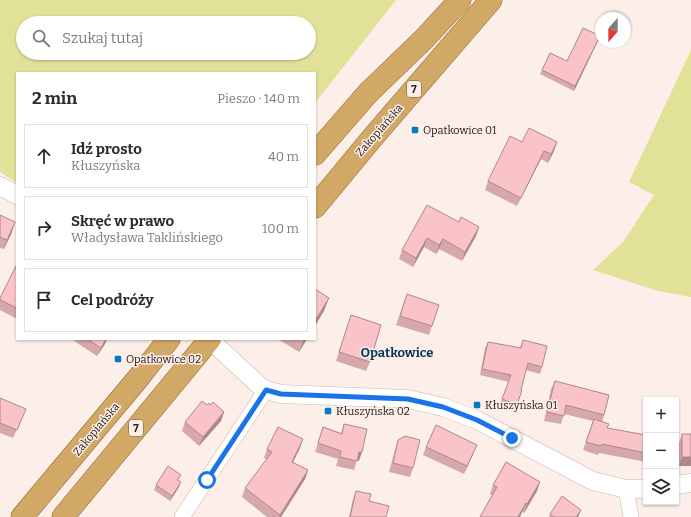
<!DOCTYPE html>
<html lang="pl">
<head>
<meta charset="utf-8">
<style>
	:root { --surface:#fff; --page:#f2f2f3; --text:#2b2b33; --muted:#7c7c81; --line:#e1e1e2 }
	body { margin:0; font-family:Bitter,serif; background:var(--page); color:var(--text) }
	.controls { position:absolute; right:12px; bottom:12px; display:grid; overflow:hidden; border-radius:0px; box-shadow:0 1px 3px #0004 }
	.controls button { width:36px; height:36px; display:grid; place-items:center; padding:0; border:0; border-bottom:1px solid var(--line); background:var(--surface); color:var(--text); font:20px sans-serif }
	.compass { position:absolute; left:595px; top:12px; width:36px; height:36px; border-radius:50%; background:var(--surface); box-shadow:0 1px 3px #0004; rotate:201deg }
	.stop { position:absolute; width:12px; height:12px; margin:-9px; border:3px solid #1a73e8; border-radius:50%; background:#fff }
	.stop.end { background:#1a73e8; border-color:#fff; box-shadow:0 1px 4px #0008 }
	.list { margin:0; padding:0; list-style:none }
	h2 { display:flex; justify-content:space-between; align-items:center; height:52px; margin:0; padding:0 16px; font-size:17px }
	h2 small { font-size:13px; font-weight:400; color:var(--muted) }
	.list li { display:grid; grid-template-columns:26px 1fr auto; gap:12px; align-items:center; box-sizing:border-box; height:64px; margin:0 8px 8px; padding:0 8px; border:1px solid var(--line); border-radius:0px }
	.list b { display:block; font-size:15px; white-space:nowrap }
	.list p { margin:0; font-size:13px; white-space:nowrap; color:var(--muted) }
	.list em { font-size:13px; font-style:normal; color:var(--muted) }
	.icon { flex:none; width:22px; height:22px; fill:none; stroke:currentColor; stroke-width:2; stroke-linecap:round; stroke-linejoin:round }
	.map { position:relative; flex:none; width:691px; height:517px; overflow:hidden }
	.search { position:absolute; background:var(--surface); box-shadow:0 1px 3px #0004; left:16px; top:16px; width:300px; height:44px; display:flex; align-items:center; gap:10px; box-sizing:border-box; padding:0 14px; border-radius:22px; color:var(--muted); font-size:15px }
	.panel { position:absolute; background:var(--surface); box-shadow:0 1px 3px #0004; left:16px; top:72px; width:300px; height:268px; border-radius:0px }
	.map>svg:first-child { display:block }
	.green { fill:#e1e298; fill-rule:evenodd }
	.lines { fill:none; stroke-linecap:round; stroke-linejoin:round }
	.minor-casing { stroke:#d2b3a6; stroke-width:16 }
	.tertiary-casing { stroke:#d2b3a6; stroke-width:19 }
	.trunk-casing { stroke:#8d682f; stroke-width:23 }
	.minor { stroke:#fff; stroke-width:15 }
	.tertiary { stroke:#fff; stroke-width:18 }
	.trunk { stroke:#d2a866; stroke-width:22 }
	.wall { fill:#d6a8ab }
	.shaded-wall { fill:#ae888b }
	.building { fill:#f9c3c7; stroke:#ae888b }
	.route { stroke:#1a73e8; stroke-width:5 }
	.poi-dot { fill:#017bc4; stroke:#fcefe9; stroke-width:1.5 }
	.labels { text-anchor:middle; stroke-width:3; stroke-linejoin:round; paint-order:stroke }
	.shield { fill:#fcefe9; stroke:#645852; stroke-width:1 }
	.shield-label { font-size:10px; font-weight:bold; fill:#231712 }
	.street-label { font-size:11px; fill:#231712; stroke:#fcefe9 }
	.poi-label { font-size:11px; fill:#231712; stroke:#fcefe9; text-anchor:start }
	.quarter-label { font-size:13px; font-weight:bold; fill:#06395c; stroke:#fcefe9 }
</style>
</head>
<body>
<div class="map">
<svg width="691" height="517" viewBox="0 0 691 517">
	<rect width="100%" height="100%" fill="#fcefe9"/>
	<!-- green -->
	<path class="green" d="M 0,0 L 396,0 L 315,103 L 315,73 L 17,73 L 17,183 L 0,172 ZM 23,23 L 309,23 L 309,53 L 23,53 Z
		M 691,50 L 691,297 L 658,291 L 593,270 L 623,242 L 654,195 L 629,182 Z"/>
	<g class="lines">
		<!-- minor casing -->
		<g class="minor-casing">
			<path id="minor" d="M 626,489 L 631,517
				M 182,517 L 266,390"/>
		</g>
		<!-- tertiary casing -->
		<g class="tertiary-casing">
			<path id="tertiary" d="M 0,186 L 17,195
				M 209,339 L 261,387 L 266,390 L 281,394 L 408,399 L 443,407 L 477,420 L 593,481 L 626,489 L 646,489
				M 676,485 L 691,483"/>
		</g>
		<!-- trunk casing -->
		<g class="trunk-casing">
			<path id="trunk" d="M 315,154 L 368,93 L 424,39 L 460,0
				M 315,207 L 373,137 L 491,0
				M 22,517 L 140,376 L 169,339
				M 63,517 L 210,339"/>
		</g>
		<!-- minor -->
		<use href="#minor" class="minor"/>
		<!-- tertiary -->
		<use href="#tertiary" class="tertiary"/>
		<!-- trunk -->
		<use href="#trunk" class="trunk"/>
	</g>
	<!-- wall -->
	<path class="wall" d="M 600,36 L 574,91 L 540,74 L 542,70 L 567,61 Z
		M 522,142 L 557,142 L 554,151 L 548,163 L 541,159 L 517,206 L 485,190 L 488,181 Z
		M 0,215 L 12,232 L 4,249 L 0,248 Z
		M 459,222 L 479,227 L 476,236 L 462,261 L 439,249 L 436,254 L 424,247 L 413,267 L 399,259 L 402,250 Z
		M 17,264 L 17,319 L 0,310 L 0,298 Z
		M 407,294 L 432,326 L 429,335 L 396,325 Z
		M 351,315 L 370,362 L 366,371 L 336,361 Z
		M 75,339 L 107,339 L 105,344 L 97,356 L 74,341 Z
		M 278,339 L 307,339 L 299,352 Z
		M 523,340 L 542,367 L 540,374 L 526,370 L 521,390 L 522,390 L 514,411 L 499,406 L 509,382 L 480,375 L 485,348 L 488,342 L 520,348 Z
		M 555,381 L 604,415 L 602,422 L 607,428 L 646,435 L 646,462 L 599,453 L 598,455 L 583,450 L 593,421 L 564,414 L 561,424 L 544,421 L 551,389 Z
		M 0,398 L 22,418 L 13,438 L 0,433 Z
		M 207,405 L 210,405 L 224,412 L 221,421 L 199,446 L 182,431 L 185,422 Z
		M 344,424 L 359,461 L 357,460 L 354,470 L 336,466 L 338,459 L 315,452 L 323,427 L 341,433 Z
		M 682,434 L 691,434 L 691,466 L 679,466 L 679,443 Z
		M 398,440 L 413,468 L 410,477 L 389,472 L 395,450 Z
		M 426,447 L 474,452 L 464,474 L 423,455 Z
		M 300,448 L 293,462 L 308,470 L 305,479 L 281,517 L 267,517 L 242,497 L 245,488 L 267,460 L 264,458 L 267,449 Z
		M 181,475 L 178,480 L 179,487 L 170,501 L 154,490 L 156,485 Z
		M 540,482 L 537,491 L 524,513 L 522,512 L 520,517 L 480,517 L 492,495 L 490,494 L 493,485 Z
		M 356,491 L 369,501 L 386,517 L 349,517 L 353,499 Z
		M 581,510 L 578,517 L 549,517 L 550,514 Z"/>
	<!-- shaded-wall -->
	<path class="shaded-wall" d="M 600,36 L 598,41 L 574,91 L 575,86 Z
		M 557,142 L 554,151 L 548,163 L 551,154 Z
		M 544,151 L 541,159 L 517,206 L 521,198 Z
		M 15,222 L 12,232 L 4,249 L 7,240 Z
		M 479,227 L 476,236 L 462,261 L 465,252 Z
		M 427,238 L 424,247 L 413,267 L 416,258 Z
		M 443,239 L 439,249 L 436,254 L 439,245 Z
		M 329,298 L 324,311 L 315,326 L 315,321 Z
		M 106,339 L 107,339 L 105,344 L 97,356 L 101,348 Z
		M 304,339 L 307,339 L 299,352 Z
		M 224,412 L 221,421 L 199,446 L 203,437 Z
		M 303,439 L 300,448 L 289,470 L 292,462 Z
		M 477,445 L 474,452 L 464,474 L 467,466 Z
		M 359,452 L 362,452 L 359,461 L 356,460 Z
		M 682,457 L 691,457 L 691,466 L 679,466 Z
		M 308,470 L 305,479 L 281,517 L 279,517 Z
		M 181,482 L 179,487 L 170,501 L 172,496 Z
		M 540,482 L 537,491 L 524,513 L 527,504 Z
		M 526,503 L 522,512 L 520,517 L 518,517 Z
		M 581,510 L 578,517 L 576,517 Z"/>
	<!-- building -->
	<path class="building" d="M 583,28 L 600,36 L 575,86 L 542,70 L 550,53 L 567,61 Z
		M 529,128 L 557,142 L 551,154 L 544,151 L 521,198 L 488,181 L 510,136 L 522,142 Z
		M 427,205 L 459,222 L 461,217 L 479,227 L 465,252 L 443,239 L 439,245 L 427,238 L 416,258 L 402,250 Z
		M 0,215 L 15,222 L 7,240 L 0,237 Z
		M 17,264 L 17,308 L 0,300 L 0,298 Z
		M 315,289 L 329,298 L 315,321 Z
		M 407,294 L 439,305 L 432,326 L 400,316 Z
		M 351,315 L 381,325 L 370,362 L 339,352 Z
		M 87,339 L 106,339 L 101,348 Z
		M 523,340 L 547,346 L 542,367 L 528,363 L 521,390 L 522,390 L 517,405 L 502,399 L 511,375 L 482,369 L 488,342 L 521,348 Z
		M 555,381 L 609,395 L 604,415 L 566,405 L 564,416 L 547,412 Z
		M 0,398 L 26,409 L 17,430 L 0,423 Z
		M 202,401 L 207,405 L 209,403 L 210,405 L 213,402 L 224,412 L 203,437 L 185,422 Z
		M 594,419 L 609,424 L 607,428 L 646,435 L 646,453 L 602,444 L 601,446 L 586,442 Z
		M 344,424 L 367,429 L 362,452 L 359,452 L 357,461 L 340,457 L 341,451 L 318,443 L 323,427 L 342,434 Z
		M 436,425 L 477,445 L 467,466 L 426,447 Z
		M 278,427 L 303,439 L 292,462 L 308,470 L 280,515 L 245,488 L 272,452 L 267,449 Z
		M 682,434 L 691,434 L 691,457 L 682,457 Z
		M 405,436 L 420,440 L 413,468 L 393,463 L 398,440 Z
		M 506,462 L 540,482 L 527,504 L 526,503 L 518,517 L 480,517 L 497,487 L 493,485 Z
		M 168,466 L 181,475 L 177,480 L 181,482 L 172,496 L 156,485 Z
		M 356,491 L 371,494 L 369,501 L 389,506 L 386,517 L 350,517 Z
		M 562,496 L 581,510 L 576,517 L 554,517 L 550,514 Z"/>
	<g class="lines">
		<!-- route -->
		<path class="route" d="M 207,480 L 266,390 L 281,394 L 408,399 L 443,407 L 477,420 L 512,438"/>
	</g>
	<!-- markers -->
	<g class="poi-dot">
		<rect x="411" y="126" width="8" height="8" rx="2"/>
		<rect x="114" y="355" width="8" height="8" rx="2"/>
		<rect x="473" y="401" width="8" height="8" rx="2"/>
		<rect x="324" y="407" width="8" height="8" rx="2"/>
	</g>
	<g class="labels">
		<!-- shield labels -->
		<g class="shield">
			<rect x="407" y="81" width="14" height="16" rx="3"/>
			<rect x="129" y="420" width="14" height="16" rx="3"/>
		</g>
		<g class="shield-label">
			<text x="414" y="93">7</text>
			<text x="136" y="432">7</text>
		</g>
		<!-- street labels -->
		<g class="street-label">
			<text transform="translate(379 130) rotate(-49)" y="4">Zakopiańska</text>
			<text transform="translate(96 429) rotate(-50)" y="4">Zakopiańska</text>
		</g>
		<!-- poi labels -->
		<g class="poi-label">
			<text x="423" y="134">Opatkowice 01</text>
			<text x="126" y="363">Opatkowice 02</text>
			<text x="485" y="409">Kłuszyńska 01</text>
			<text x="336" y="415">Kłuszyńska 02</text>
		</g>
		<!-- quarter labels -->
		<g class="quarter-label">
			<text x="397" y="357">Opatkowice</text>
		</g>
	</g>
</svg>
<div class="controls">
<button>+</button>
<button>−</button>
<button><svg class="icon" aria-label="layers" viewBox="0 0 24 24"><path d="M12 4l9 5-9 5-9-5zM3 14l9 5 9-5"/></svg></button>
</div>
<svg class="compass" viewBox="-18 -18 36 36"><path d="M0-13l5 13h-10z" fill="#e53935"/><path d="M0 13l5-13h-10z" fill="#7c7c81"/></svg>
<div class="stop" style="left:207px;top:480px"></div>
<div class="stop end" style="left:512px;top:438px"></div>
<div class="search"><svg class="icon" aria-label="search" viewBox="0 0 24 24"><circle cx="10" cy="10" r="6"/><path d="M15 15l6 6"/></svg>Szukaj tutaj</div>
<section class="panel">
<h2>2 min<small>Pieszo · 140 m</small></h2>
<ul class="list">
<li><svg class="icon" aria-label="ahead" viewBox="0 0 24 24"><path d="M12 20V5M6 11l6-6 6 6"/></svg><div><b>Idź prosto</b><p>Kłuszyńska</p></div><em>40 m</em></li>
<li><svg class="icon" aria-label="right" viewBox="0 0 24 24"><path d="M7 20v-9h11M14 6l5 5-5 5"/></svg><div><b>Skręć w prawo</b><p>Władysława Taklińskiego</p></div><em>100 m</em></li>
<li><svg class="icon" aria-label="arrive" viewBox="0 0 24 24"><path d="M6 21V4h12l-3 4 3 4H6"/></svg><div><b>Cel podróży</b></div></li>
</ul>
</section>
</div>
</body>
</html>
